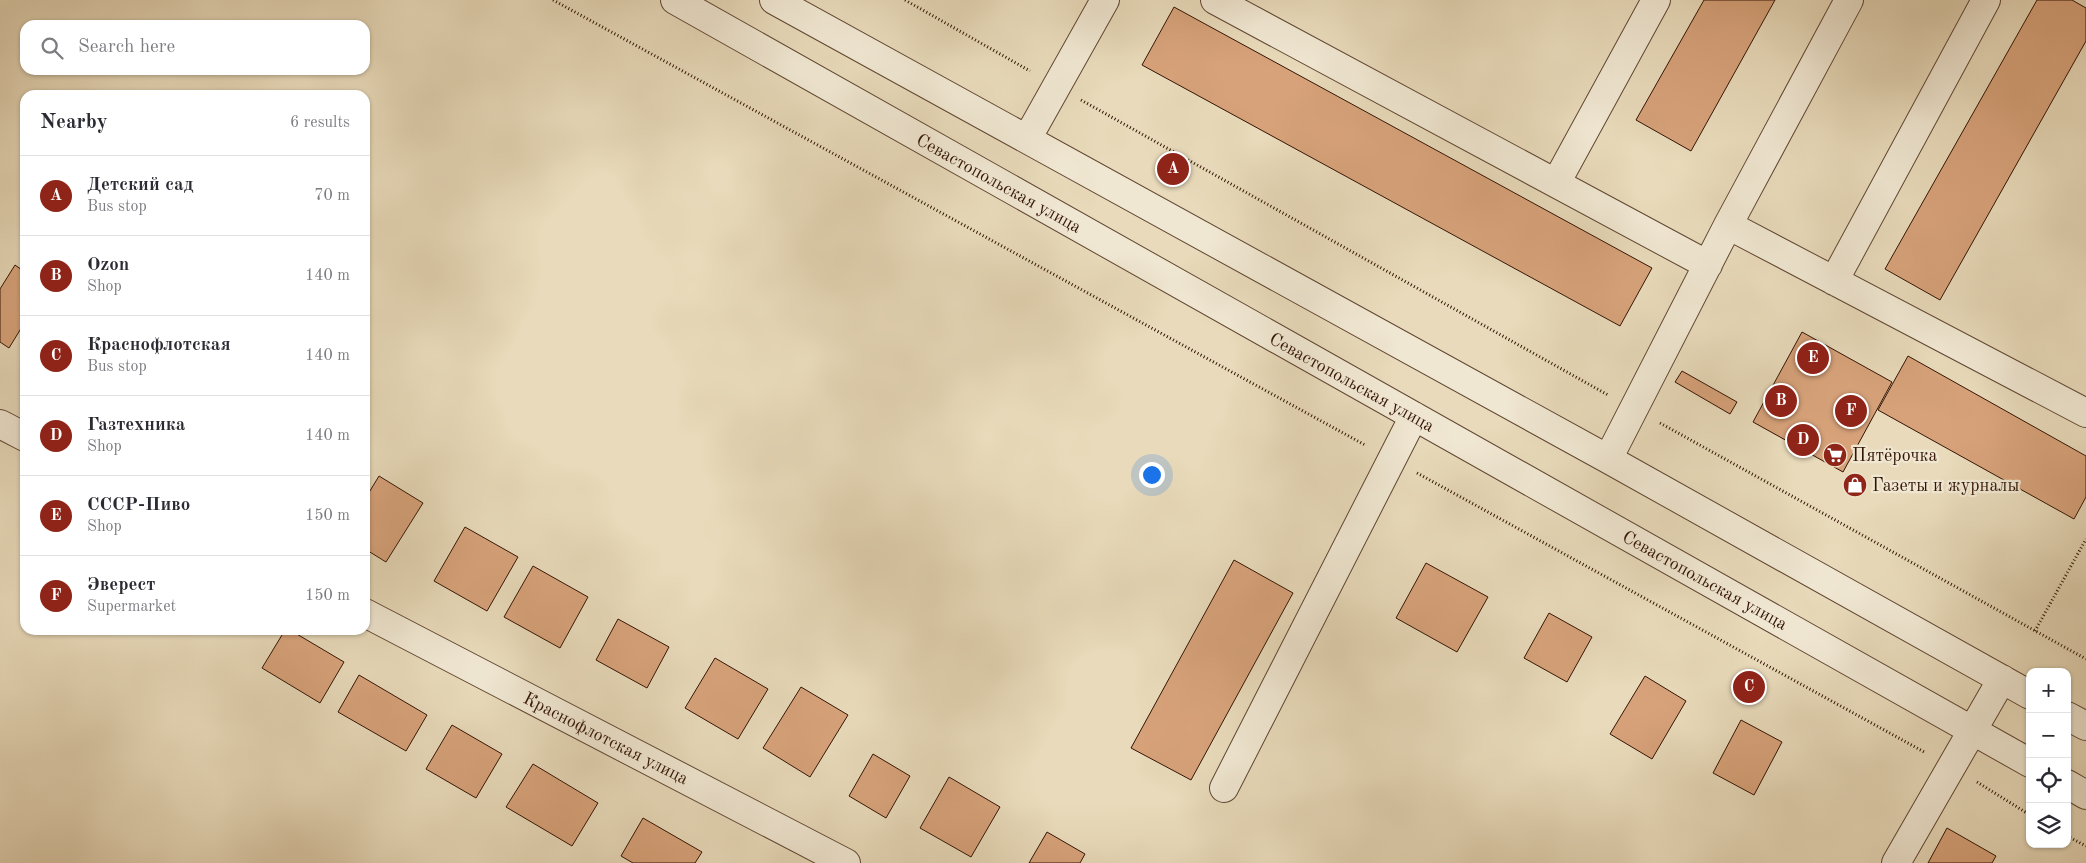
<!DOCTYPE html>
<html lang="en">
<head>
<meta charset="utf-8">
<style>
	:root { --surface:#fff; --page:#f7f7f7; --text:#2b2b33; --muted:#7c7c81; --line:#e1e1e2; --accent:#8f2418 }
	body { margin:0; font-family:"Old Standard TT",serif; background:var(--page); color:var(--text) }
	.controls { position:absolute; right:15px; bottom:15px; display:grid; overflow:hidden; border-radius:10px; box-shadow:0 1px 4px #0004 }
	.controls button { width:45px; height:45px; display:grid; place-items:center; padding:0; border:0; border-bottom:1px solid var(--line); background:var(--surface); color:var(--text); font:25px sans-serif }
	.you { position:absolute; left:1151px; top:474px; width:18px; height:18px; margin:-12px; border:4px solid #fff; border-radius:50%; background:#1a73e8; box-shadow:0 0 0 8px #1a73e833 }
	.badge { display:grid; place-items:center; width:32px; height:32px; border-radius:50%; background:var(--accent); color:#fff; font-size:16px; font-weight:700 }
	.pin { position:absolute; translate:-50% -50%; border:2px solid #fff; box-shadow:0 1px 5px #0006 }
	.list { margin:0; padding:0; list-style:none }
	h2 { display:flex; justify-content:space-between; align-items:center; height:65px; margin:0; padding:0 20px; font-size:21px }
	h2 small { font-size:16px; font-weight:400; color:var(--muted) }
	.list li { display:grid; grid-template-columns:32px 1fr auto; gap:15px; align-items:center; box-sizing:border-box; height:80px; padding:0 20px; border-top:1px solid var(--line) }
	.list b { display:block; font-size:19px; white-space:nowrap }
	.list p { margin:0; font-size:16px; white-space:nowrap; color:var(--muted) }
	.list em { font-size:16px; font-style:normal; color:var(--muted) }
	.icon { flex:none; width:28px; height:28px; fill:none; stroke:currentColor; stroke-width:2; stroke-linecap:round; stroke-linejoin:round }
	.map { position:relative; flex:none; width:2086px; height:863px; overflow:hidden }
	.search { position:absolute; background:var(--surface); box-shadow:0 1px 4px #0004; left:20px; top:20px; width:350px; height:55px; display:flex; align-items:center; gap:12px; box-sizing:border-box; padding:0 18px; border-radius:15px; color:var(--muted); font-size:19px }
	.panel { position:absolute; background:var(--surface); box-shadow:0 1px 4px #0004; left:20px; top:90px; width:350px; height:545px; border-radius:15px }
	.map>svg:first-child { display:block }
	.building { fill:#d7a27a; stroke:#331404 }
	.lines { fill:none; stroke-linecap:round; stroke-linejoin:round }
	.minor-casing { stroke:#604632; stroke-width:30 }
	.path { stroke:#331404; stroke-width:3; stroke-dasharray:1 2.5; stroke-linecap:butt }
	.minor { stroke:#f0e7d2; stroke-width:28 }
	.labels { text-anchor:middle; stroke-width:4.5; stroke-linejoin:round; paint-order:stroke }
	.street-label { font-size:18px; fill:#331404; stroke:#f0e7d2 }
	.poi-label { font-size:18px; fill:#331404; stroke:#f0e7d2; text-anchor:start }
</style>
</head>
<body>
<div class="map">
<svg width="2086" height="863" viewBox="0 0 2086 863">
	<rect width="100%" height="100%" fill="#e8daba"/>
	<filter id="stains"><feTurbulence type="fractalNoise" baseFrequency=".004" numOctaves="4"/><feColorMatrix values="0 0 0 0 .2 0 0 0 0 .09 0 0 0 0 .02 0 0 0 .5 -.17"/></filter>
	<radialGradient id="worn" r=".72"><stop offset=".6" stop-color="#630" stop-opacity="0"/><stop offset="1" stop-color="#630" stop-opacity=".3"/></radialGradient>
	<!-- building -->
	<path class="building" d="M 1704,0 L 1775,0 L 1691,151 L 1636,120 Z
		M 2037,0 L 2072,0 L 2086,8 L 2086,41 L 1940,300 L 1885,269 Z
		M 1174,7 L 1652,268 L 1620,326 L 1142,65 Z
		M 15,265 L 25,272 L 25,322 L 9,348 L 0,342 L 0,289 Z
		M 1802,332 L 1892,382 L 1843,472 L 1753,422 Z
		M 1908,356 L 2086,456 L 2086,497 L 2074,519 L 1878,410 Z
		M 1682,371 L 1737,402 L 1730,414 L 1675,382 Z
		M 379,476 L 423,503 L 386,562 L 365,549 L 365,499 Z
		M 465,527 L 518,557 L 487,611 L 434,581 Z
		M 1234,560 L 1293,593 L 1191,780 L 1131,748 Z
		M 1426,563 L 1488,597 L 1457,652 L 1396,618 Z
		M 533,566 L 588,597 L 560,648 L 504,617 Z
		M 1549,613 L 1592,637 L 1567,682 L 1524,658 Z
		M 618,619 L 669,647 L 647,688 L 596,660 Z
		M 285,630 L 290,630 L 344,662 L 320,703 L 262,668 Z
		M 715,658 L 768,689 L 738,739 L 685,708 Z
		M 359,675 L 427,715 L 406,751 L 338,712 Z
		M 1645,676 L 1686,701 L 1652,759 L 1610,734 Z
		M 801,687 L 848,715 L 810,777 L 763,748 Z
		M 1741,720 L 1782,742 L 1754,795 L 1713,773 Z
		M 452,725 L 502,754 L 476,798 L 426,769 Z
		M 873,754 L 910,776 L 886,818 L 849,796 Z
		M 533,764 L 598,803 L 572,846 L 506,807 Z
		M 949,777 L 1000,807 L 971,857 L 920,828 Z
		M 643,818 L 702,852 L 695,863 L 633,863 L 621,856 Z
		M 1947,828 L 1996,856 L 1992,863 L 1928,863 Z
		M 1047,832 L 1085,854 L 1080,863 L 1029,863 Z"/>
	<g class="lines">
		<!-- minor casing -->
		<g class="minor-casing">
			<path id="minor" d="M 675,0 L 2030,763
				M 774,0 L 1608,459 L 2030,695
				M 1215,0 L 1708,265
				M 1027,139 L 1105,0
				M 1556,183 L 1656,0
				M 1728,225 L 2086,413
				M 1834,281 L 1986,0
				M 0,424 L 25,437
				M 1608,459 L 1728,225 L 1849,0
				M 365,613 L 846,863
				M 2067,716 L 2086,726
				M 2067,784 L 2086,795
				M 1224,788 L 1414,416
				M 1896,863 L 2002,679"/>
		</g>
		<!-- path -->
		<path class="path" d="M 553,0 L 1365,445
			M 905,0 L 1030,71
			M 1081,100 L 1608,395
			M 1660,423 L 2086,659
			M 1417,473 L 1926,753
			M 2035,631 L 2086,539
			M 1977,782 L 2030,815
			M 2067,836 L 2086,846"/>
		<!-- minor -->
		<use href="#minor" class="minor"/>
	</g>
	<!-- icons -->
	<defs>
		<g id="supermarket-disc" transform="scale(1.25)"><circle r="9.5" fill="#8f2418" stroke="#f0e7d2"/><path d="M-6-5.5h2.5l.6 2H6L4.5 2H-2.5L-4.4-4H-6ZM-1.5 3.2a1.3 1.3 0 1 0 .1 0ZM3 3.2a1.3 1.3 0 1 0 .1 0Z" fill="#fff"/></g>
		<g id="shop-disc" transform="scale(1.25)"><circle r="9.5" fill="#8f2418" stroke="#f0e7d2"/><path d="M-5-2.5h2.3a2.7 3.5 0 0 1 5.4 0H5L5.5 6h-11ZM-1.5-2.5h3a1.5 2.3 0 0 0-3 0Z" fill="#fff"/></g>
	</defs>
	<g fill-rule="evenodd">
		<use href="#supermarket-disc" x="1835" y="455"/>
		<use href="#shop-disc" x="1855" y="485"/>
	</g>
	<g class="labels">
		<!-- street labels -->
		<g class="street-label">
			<text transform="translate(999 183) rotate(29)" y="6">Севастопольская улица</text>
			<text transform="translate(1352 382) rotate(29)" y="6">Севастопольская улица</text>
			<text transform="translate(1705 580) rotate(29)" y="6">Севастопольская улица</text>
			<text transform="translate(606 738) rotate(27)" y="6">Краснофлотская улица</text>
		</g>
		<!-- poi labels -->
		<g class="poi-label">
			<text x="1852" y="461">Пятёрочка</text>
			<text x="1872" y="491">Газеты и журналы</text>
		</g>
	</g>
	<rect width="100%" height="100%" filter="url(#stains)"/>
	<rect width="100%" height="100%" fill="url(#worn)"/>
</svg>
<div class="controls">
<button>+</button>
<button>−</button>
<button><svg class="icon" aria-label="locate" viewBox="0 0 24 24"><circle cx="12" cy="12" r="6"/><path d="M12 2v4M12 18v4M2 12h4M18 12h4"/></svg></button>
<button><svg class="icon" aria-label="layers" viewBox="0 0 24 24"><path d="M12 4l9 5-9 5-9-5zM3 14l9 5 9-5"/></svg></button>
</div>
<div class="you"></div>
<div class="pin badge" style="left:1173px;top:169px">A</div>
<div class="pin badge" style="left:1781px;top:401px">B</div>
<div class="pin badge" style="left:1749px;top:687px">C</div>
<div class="pin badge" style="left:1803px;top:440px">D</div>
<div class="pin badge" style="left:1813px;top:358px">E</div>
<div class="pin badge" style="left:1851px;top:411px">F</div>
<div class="search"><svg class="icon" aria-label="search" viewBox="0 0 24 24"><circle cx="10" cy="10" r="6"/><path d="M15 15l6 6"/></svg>Search here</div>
<section class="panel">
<h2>Nearby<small>6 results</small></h2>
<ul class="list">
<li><span class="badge">A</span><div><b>Детский сад</b><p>Bus stop</p></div><em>70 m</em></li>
<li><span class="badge">B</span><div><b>Ozon</b><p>Shop</p></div><em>140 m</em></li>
<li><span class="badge">C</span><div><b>Краснофлотская</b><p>Bus stop</p></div><em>140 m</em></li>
<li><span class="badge">D</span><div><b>Газтехника</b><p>Shop</p></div><em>140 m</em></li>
<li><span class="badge">E</span><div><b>СССР-Пиво</b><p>Shop</p></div><em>150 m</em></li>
<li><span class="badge">F</span><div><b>Эверест</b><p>Supermarket</p></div><em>150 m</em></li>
</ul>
</section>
</div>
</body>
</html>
